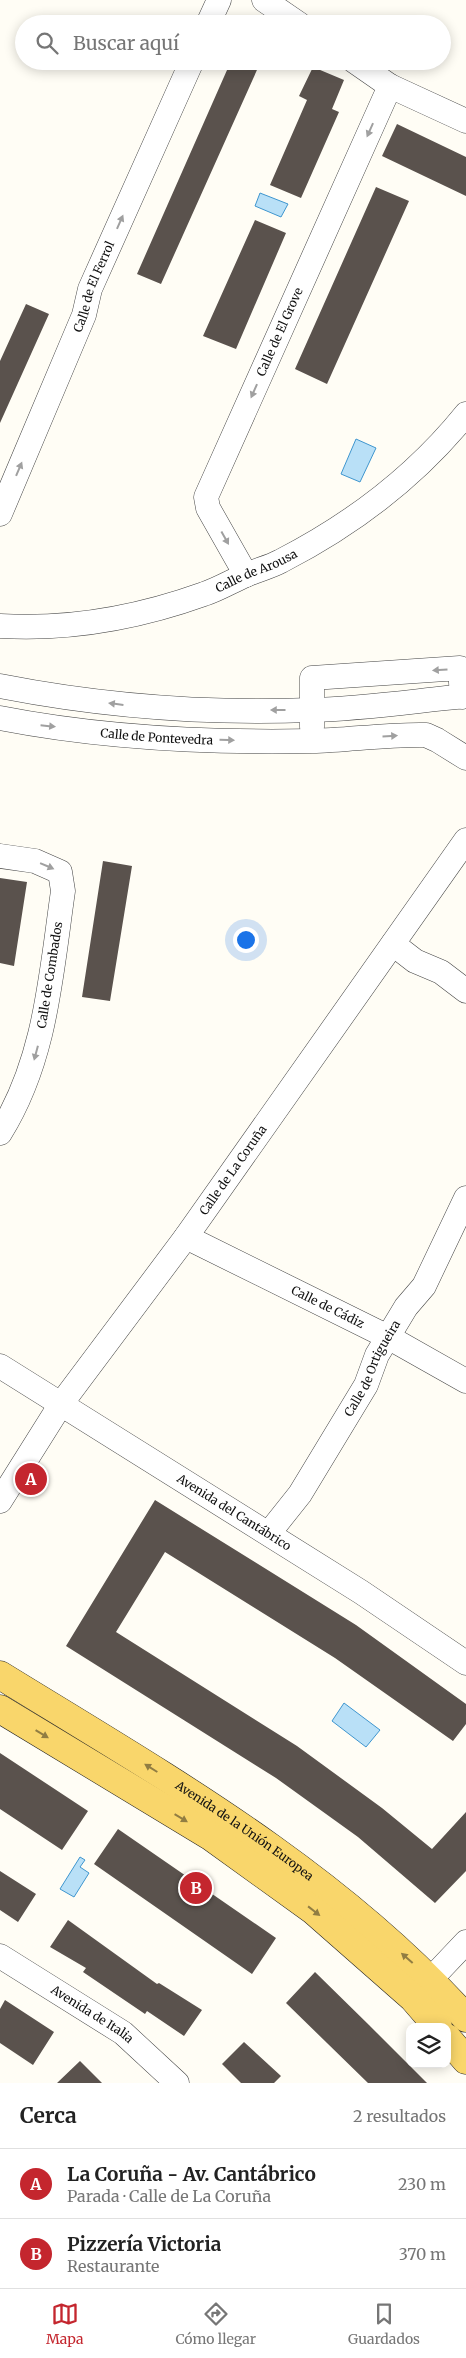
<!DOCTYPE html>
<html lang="es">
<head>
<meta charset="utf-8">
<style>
	:root { --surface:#fff; --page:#f6f6f6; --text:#222; --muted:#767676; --line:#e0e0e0; --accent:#c4262e }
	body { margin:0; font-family:Merriweather,serif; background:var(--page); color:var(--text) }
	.controls { position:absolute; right:15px; bottom:15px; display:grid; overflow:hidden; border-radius:10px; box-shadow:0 2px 12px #0003 }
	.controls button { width:45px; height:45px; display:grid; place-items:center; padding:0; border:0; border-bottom:1px solid var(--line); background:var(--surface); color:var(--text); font:25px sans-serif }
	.you { position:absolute; left:245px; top:939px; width:18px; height:18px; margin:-12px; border:4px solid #fff; border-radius:50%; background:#1a73e8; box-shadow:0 0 0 8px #1a73e833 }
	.badge { display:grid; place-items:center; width:32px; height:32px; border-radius:50%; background:var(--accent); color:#fff; font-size:16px; font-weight:700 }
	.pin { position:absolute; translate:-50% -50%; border:2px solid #fff; box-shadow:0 1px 5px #0006 }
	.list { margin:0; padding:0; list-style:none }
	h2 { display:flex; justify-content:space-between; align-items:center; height:65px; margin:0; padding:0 20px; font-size:21px }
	h2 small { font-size:16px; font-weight:400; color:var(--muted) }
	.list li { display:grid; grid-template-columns:32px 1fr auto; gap:15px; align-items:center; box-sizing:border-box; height:70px; padding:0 20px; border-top:1px solid var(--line) }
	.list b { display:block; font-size:19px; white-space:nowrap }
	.list p { margin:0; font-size:16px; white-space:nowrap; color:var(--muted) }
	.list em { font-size:16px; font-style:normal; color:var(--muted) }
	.icon { flex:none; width:28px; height:28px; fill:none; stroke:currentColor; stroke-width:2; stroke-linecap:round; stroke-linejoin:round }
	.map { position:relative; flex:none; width:466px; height:2083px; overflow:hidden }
	.search { position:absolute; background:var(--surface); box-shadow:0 2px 12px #0003; left:15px; right:15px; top:15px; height:55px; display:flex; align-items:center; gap:12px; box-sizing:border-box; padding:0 18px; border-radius:28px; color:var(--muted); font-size:19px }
	.sheet { height:205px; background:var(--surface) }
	nav { display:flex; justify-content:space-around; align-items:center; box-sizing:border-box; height:70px; border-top:1px solid var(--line); background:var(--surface); font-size:14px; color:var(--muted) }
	nav a { display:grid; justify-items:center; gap:2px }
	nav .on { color:var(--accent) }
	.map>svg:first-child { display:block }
	.water { fill:#b9e0f7; stroke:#3f96cf }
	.building { fill:#5a524d }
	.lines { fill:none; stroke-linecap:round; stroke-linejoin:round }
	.minor-casing { stroke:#444; stroke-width:25 }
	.major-casing { stroke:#222; stroke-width:29 }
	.minor { stroke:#fff; stroke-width:24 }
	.major { stroke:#f9d66b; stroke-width:28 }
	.oneway { fill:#a0a0a0 }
	.oneway2 { fill:#917d42 }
	.labels { text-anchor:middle; stroke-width:5; stroke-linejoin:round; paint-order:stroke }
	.street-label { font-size:12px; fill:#111; stroke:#fff }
</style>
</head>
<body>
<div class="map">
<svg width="466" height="2083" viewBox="0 0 466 2083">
	<rect width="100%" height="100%" fill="#fffdf5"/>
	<!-- water -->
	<path class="water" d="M 260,193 L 288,204 L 281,217 L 255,206 Z
		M 356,439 L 376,448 L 360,482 L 341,474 Z
		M 344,1703 L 380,1730 L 366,1747 L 332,1721 Z
		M 80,1857 L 85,1860 L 80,1867 L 89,1873 L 74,1897 L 60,1889 Z"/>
	<!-- building -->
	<path class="building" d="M 231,61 L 261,61 L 161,284 L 137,274 Z
		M 313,67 L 344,80 L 332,109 L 339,112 L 301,198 L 270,185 L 307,100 L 299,96 Z
		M 397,124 L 466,157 L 466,196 L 382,156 Z
		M 376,187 L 409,201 L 327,384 L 295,369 Z
		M 255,220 L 286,233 L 236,349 L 203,336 Z
		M 26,304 L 49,314 L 0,423 L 0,361 Z
		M 103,861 L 132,866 L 110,1001 L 82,997 Z
		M 0,878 L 27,882 L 14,966 L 0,963 Z
		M 155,1500 L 356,1625 L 466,1704 L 466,1724 L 453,1741 L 335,1658 L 165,1552 L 116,1632 L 297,1746 L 382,1808 L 432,1849 L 466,1812 L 466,1871 L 435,1903 L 358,1837 L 276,1778 L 66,1646 Z
		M 0,1753 L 88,1811 L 62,1850 L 0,1809 Z
		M 118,1829 L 276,1938 L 252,1974 L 94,1864 Z
		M 0,1871 L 36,1894 L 18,1922 L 0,1910 Z
		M 68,1920 L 157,1984 L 159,1983 L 202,2010 L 184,2036 L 147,2011 L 145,2014 L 83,1972 L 86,1968 L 50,1947 Z
		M 315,1972 L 369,2025 L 427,2083 L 368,2083 L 286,2003 Z
		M 5,2000 L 54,2032 L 33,2065 L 0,2043 L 0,2009 Z
		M 244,2042 L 281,2076 L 274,2083 L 241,2083 L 222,2064 Z
		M 80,2061 L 102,2083 L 57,2083 Z"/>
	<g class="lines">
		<!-- minor casing -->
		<g class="minor-casing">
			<g id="minor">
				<path d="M 264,0 L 299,24"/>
				<path d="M 208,24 L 219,0"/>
				<path d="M 354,61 L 390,86 L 466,121"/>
				<path id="s1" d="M 0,514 L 84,315 L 90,289 L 192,61"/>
				<path id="s2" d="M 246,575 L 208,508 L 206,497 L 390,86"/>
				<path id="s3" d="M 0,626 C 69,630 140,617 204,594 C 219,589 232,581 246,575 C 257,570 270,567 281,561 C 351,525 416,476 466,414"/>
				<path d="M 0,686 C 102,706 206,714 311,710 C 362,709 414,701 466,696"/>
				<path id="s4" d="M 0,718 C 102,738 208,743 312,741 C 350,740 388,734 426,735 L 437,740 L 466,758"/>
				<path d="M 312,727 L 312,678 L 460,668 L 462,697"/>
				<path d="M 0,856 L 35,861 L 60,872 L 63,891 C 51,974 46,1060 0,1133"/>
				<path d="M 393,944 L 415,961 L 441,972 L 466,991"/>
				<path id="s5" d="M 186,1237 L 388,1337 L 466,1381"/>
				<path id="s6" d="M 0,1366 L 361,1592 L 466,1663"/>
				<path id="s7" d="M 0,1501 L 61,1404 L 186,1237 L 466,840"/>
				<path id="s8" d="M 269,1533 L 300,1494 L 366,1385 L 377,1355 L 406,1307 L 424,1286 L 466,1198"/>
				<path id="s9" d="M 0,1956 L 123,2033 L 177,2083"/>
				<path d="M 431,1979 L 466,1942"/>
			</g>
		</g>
		<!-- major casing -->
		<g class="major-casing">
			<g id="major">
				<path id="s10" d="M 0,1675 C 164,1776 336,1873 466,2018"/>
				<path d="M 0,1709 L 210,1836 L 314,1911 L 413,1998 L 438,2027"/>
				<path d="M 447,2038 L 466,2060"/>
			</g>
		</g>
		<!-- minor -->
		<use href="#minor" class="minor"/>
		<!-- major -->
		<use href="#major" class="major"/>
	</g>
	<!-- one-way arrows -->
	<defs><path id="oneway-solid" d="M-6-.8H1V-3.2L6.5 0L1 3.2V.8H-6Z" transform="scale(1.25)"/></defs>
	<g class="oneway">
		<use href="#oneway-solid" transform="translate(370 130) rotate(114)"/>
		<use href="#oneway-solid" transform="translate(120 222) rotate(-66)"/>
		<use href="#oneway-solid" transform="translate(254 391) rotate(114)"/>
		<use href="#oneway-solid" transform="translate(19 469) rotate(-67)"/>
		<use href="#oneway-solid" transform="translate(225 538) rotate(61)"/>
		<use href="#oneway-solid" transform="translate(440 670) rotate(176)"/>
		<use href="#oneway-solid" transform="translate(116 704) rotate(-173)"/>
		<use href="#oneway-solid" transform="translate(278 710) rotate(-180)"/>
		<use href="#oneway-solid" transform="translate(48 726) rotate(6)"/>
		<use href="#oneway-solid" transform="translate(390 736) rotate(-3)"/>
		<use href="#oneway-solid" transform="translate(227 740) rotate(1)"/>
		<use href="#oneway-solid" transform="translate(47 866) rotate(23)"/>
		<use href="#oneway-solid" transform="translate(36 1053) rotate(105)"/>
	</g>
	<g class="oneway2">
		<use href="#oneway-solid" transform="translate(42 1734) rotate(31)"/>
		<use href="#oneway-solid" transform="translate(151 1768) rotate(-148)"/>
		<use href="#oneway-solid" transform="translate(181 1818) rotate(31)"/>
		<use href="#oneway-solid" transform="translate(314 1911) rotate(38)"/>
		<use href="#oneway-solid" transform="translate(407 1958) rotate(-139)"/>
	</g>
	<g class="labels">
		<!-- street labels -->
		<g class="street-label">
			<text dy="4" stroke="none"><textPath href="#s1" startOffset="246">Calle de El Ferrol</textPath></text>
			<text dy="4" stroke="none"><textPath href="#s2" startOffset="269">Calle de El Grove</textPath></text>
			<text dy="4" stroke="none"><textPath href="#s3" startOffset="265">Calle de Arousa</textPath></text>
			<text dy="4" stroke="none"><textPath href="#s4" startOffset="158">Calle de Pontevedra</textPath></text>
			<text transform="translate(50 975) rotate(-81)" y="4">Calle de Combados</text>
			<text dy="4" stroke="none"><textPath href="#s7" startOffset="405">Calle de La Coruña</textPath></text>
			<text dy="4" stroke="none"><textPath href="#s5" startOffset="158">Calle de Cádiz</textPath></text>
			<text dy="4" stroke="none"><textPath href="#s8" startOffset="195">Calle de Ortigueira</textPath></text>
			<text dy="4" stroke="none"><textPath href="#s6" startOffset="276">Avenida del Cantábrico</textPath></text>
			<text dy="4" stroke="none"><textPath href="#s10" startOffset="290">Avenida de la Unión Europea</textPath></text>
			<text dy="4" stroke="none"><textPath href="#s9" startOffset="109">Avenida de Italia</textPath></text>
		</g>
	</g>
</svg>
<div class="controls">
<button><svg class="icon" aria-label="layers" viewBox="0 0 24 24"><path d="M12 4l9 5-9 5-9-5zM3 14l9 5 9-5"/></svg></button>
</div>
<div class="you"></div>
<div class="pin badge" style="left:31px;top:1479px">A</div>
<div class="pin badge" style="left:196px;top:1888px">B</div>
<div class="search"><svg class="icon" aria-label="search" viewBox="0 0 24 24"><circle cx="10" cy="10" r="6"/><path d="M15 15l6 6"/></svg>Buscar aquí</div>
</div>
<section class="sheet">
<h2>Cerca<small>2 resultados</small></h2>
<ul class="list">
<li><span class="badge">A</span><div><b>La Coruña - Av. Cantábrico</b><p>Parada · Calle de La Coruña</p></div><em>230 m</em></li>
<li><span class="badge">B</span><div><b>Pizzería Victoria</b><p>Restaurante</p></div><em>370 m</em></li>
</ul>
</section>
<nav>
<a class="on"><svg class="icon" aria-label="map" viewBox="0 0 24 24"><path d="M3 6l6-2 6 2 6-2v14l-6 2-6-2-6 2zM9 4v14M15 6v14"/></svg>Mapa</a>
<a><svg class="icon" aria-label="directions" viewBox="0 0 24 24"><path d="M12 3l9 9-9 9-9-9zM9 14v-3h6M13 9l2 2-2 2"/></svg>Cómo llegar</a>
<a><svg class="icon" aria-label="saved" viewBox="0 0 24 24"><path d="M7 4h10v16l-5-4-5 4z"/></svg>Guardados</a>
</nav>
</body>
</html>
